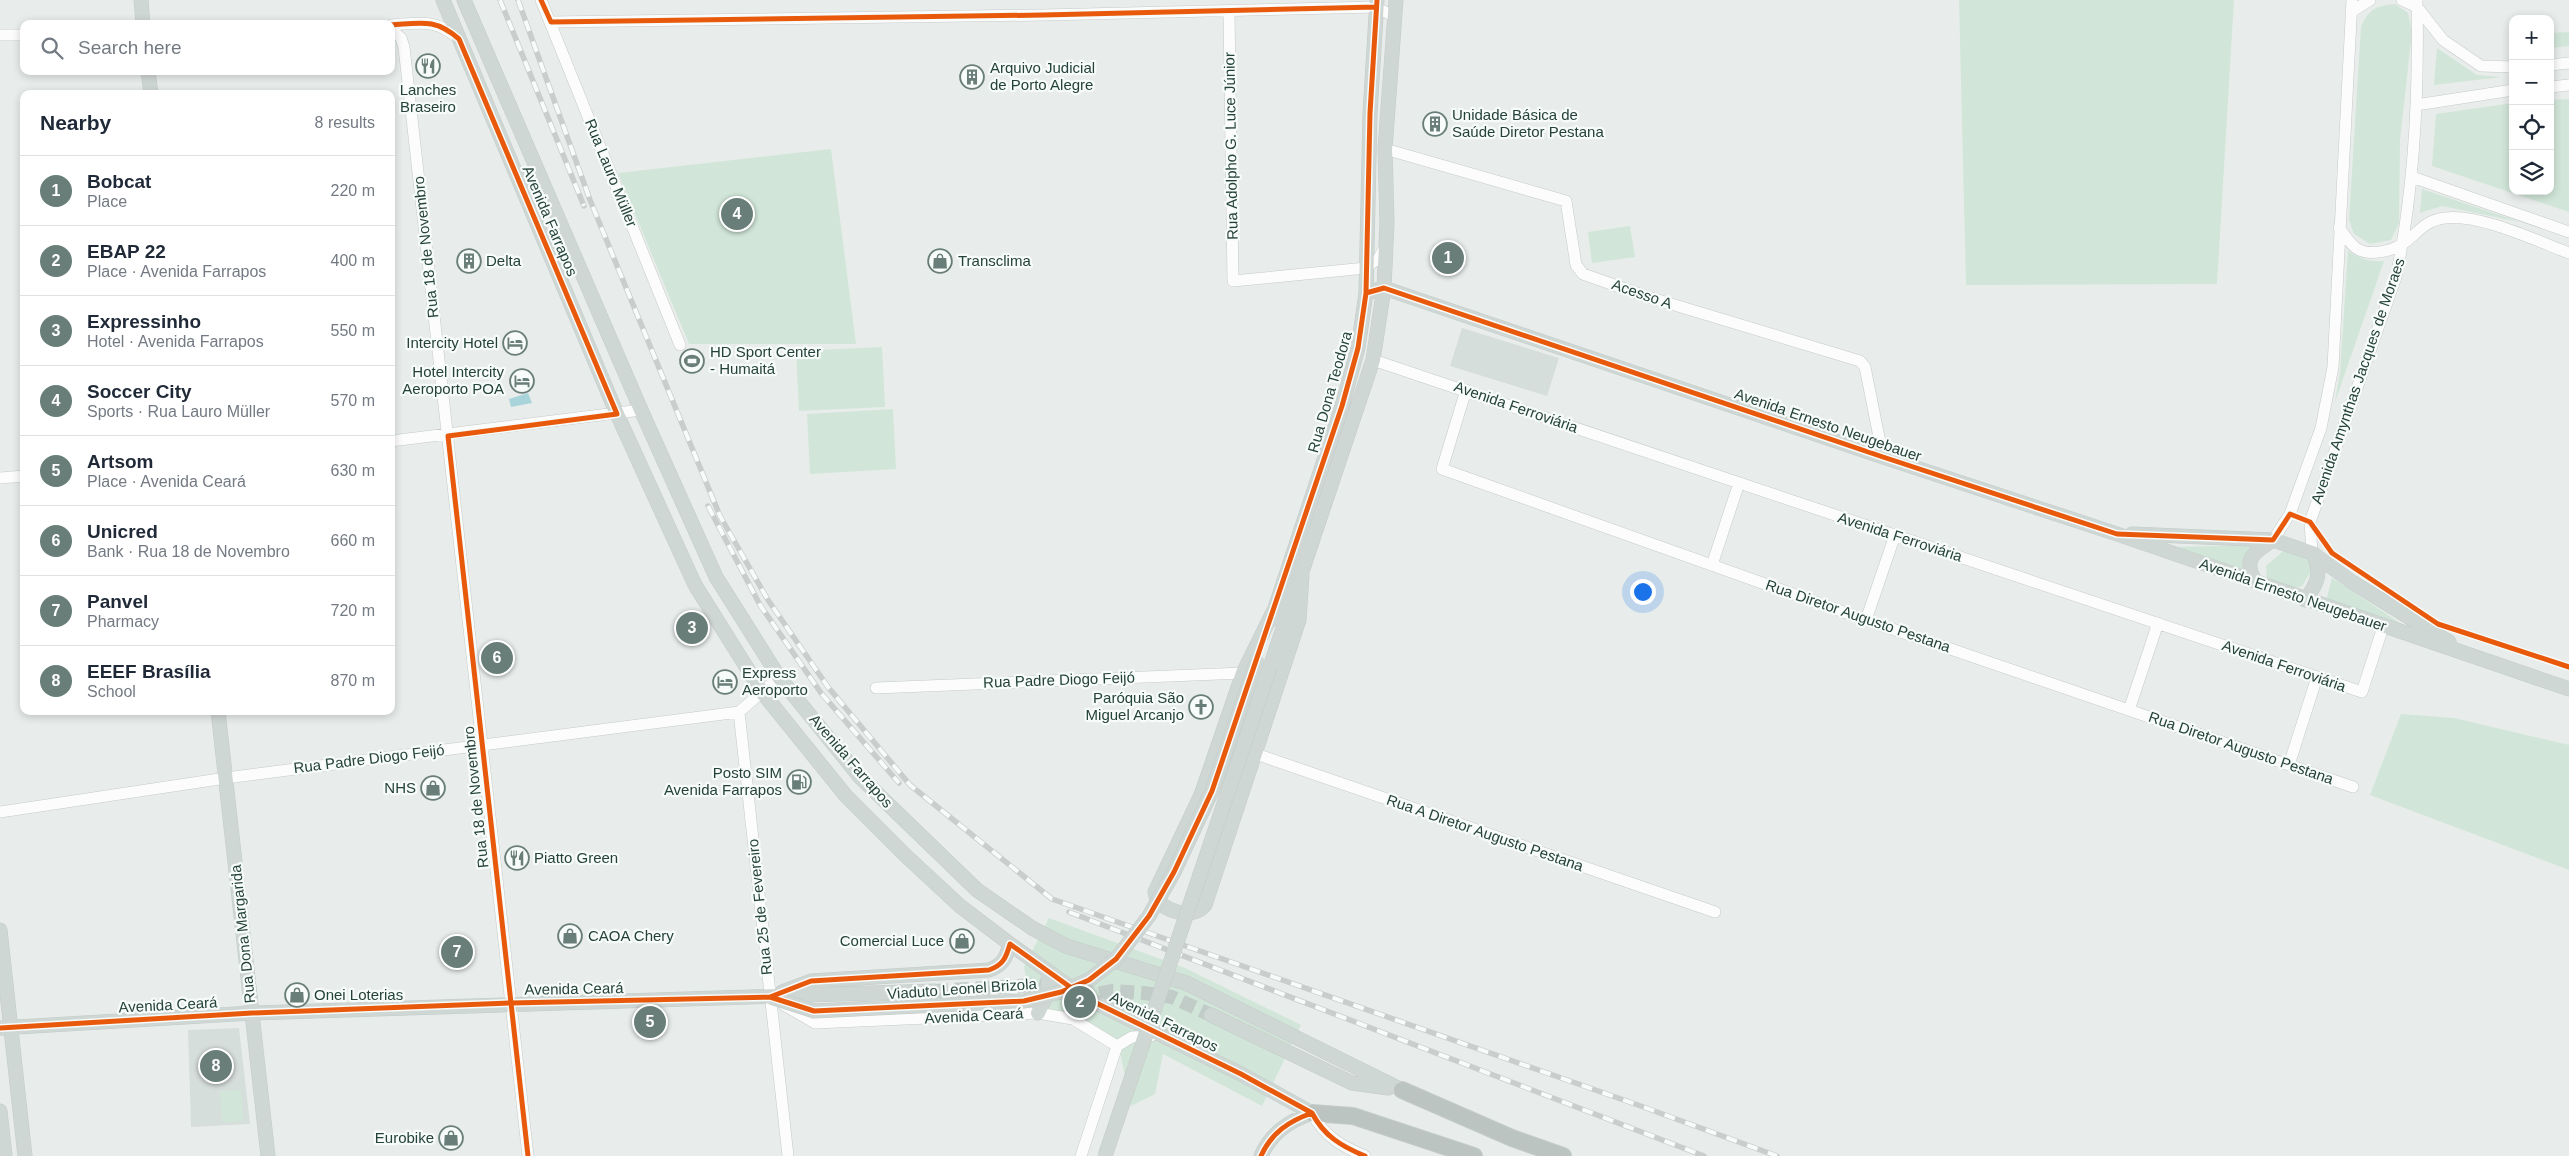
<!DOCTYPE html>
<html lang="en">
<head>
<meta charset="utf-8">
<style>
	:root { --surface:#fff; --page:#f2f2f3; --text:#1f2937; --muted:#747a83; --line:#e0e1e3; --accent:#697e78 }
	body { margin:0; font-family:Arial,sans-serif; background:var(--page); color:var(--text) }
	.controls { position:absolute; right:15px; top:15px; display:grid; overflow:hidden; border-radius:10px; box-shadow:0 2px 8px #0003 }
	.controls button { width:45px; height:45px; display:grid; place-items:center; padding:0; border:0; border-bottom:1px solid var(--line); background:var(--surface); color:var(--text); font:25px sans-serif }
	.you { position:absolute; left:1642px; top:591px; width:18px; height:18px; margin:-12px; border:4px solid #fff; border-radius:50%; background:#1a73e8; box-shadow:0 0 0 8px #1a73e833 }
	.badge { display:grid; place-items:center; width:32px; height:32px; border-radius:50%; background:var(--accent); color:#fff; font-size:16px; font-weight:700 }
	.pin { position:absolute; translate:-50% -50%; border:2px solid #fff; box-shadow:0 1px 5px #0006 }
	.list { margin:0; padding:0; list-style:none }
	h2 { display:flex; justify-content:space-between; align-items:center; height:65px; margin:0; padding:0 20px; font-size:21px }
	h2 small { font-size:16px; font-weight:400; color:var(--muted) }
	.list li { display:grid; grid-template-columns:32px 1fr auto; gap:15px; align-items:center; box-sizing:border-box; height:70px; padding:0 20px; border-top:1px solid var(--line) }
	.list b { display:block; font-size:19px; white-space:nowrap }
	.list p { margin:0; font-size:16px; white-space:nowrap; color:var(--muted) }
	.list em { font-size:16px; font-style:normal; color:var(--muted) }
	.icon { flex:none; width:28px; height:28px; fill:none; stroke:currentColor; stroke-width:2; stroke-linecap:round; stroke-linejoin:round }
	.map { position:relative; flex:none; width:2569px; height:1156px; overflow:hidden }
	.search { position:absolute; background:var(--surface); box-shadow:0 2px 8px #0003; left:20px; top:20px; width:375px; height:55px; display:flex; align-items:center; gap:12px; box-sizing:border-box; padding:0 18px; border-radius:10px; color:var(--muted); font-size:19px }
	.panel { position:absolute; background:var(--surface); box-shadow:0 2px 8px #0003; left:20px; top:90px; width:375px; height:625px; border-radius:10px }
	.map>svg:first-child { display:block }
	.built { fill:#d6dedb }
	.green { fill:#d1e6d8 }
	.water { fill:#a9d4db }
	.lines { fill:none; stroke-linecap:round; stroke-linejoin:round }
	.major-tunnel { stroke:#c1cbc8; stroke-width:14; stroke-dasharray:14 7; stroke-linecap:butt }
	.minor-casing { stroke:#c5cac8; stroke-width:12 }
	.major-casing { stroke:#c3ccc9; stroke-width:15 }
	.highway-casing { stroke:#c3ccc9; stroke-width:18 }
	.minor { stroke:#fcfcfc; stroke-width:11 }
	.major { stroke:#cfd7d5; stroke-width:14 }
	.highway { stroke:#bcc4c2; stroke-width:16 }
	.rail-casing { stroke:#c9cdcc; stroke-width:5.5 }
	.rail { stroke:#f7fbf9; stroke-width:4; stroke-dasharray:11; stroke-linecap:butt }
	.major-bridge-casing { stroke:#c3ccc9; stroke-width:15; stroke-linecap:butt }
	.major-bridge { stroke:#cfd7d5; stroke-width:14 }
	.cycleway-casing { stroke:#f7fbf9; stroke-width:8 }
	.cycleway { stroke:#e8590c; stroke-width:5 }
	.labels { text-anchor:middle; stroke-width:4.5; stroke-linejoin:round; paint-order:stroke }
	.poi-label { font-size:15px; fill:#24423a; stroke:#f7fbf9; text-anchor:start }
	.street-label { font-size:15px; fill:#24423a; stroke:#f7fbf9 }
</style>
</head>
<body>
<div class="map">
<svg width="2569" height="1156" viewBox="0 0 2569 1156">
	<rect width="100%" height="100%" fill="#e8edeb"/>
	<!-- built -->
	<path class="built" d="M 1462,328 L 1559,358 L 1547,396 L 1450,366 Z
		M 239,1028 L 250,1124 L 191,1127 L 188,1030 Z"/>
	<!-- green -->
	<path class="green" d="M 1959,0 L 2234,0 L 2217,284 L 1966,285 Z
		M 2395,4 L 2408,13 L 2412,32 L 2400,140 L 2399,223 L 2391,240 L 2370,244 L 2354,234 L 2349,220 L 2361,27 C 2369,9 2376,6 2395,4 Z
		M 2569,32 L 2569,46 L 2550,48 L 2550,33 Z
		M 2437,48 L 2477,75 L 2502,77 L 2434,85 Z
		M 2569,99 L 2569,212 L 2432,166 L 2436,114 L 2513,103 L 2513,191 L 2550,191 L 2550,100 Z
		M 831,149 L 856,344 L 689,344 L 618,173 Z
		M 2422,189 L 2520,222 L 2442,206 L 2420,213 Z
		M 1630,226 L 1635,257 L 1592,263 L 1588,232 Z
		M 2348,251 C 2361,259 2369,262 2384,261 L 2335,402 L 2340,373 Z
		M 882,347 L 885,407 L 799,411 L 796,351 Z
		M 893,409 L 896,469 L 810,474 L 807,414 Z
		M 2257,545 L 2243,574 L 2173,547 Z
		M 2288,547 L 2307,555 L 2312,570 L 2302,586 L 2290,590 L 2267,581 L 2266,566 Z
		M 2332,578 L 2403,625 L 2326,601 Z
		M 2401,714 L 2454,718 L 2569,745 L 2569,870 L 2370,795 Z
		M 1049,918 L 1185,968 L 1301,1025 L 1262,1106 L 1163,1054 L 1155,1094 L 1131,1106 L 1118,1042 C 1086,1017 1074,1011 1033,1009 L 1024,967 Z
		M 241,1090 L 243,1121 L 222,1122 L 220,1091 Z"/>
	<!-- water -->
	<path class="water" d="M 528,393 L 532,403 L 511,407 L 509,399 Z"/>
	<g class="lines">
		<!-- major-tunnel -->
		<path class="major-tunnel" d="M 934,991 L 1033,985 L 1050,988 L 1079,998 L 1111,991 L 1144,993 L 1172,997 L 1211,1015"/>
		<!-- minor casing -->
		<g class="minor-casing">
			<path id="minor" d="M 541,0 L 680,345
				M 2402,0 L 2417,7 L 2443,40 L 2481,66 L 2513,67
				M 1229,12 L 1233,281 L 1366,268 L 1379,258 L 1385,247
				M 2351,12 L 2370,0
				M 551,22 L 1043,15 L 1376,7 L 1393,16
				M 391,25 C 421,23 435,18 459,39
				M 391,29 L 401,38 L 404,47 L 528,1156
				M 0,35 L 24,35
				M 2550,65 L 2569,63
				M 2550,87 L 2569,85
				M 2416,105 L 2513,90
				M 1385,149 L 1566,201 L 1576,265 L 1583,274 L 1648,297 L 1860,361 L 1865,367 L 1883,457
				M 2412,177 L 2569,232
				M 2339,228 C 2344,234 2350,244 2356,248 C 2369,257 2392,251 2404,243 C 2418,233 2425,220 2445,218 C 2478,213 2537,241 2569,253
				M 1373,360 L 2362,692 L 2383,627
				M 1466,390 L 1442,469 L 1866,620 L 2353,787
				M 391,441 L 641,410
				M 0,478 L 24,476
				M 2273,540 L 2290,514 L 2321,428 L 2333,367 L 2352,0
				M 2312,553 L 2310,522 L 2396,277 C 2415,186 2419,93 2417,0
				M 1712,565 L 1739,483
				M 1866,620 L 1895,535
				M 876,688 L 1243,673
				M 2129,710 L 2158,623
				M 739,712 L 788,1156
				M 739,712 L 779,677
				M 1256,754 L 1715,912
				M 2289,765 L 2317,677
				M 0,812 L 226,778 L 739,712
				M 784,1005 L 815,1023 L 1038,1013 L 1073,1019 L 1117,1046
				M 1312,1113 C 1324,1136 1341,1146 1365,1156
				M 1081,1156 L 1117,1046 L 1132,1037 L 1151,1036"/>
		</g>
		<!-- major casing -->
		<g class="major-casing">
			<path id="major" d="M 141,0 L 143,24
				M 443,0 L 617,414 L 695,585 L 762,692 L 846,796 L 905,855 L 960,906 L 1010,944 L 1084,997 L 1241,1074 L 1312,1113
				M 464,0 L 641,410 L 716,577 L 779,677 L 860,777 L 977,890 L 1032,928 L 1066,946 L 1186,983 L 1402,1090
				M 148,71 L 151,94
				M 1366,293 L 1384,288 L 1883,457 L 2117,534 L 2569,689
				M 2132,534 L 2273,540 L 2312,553 L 2352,582 L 2449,642
				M 2255,581 C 2242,558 2255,552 2273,540
				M 2305,600 C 2318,584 2322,572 2313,553
				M 1273,612 L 1243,673 L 1201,795 L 1155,892 C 1157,911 1193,921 1205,905 L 1299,620 L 1302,575
				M 1271,620 L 1342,406 L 1358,348 L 1366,293 L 1370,113 L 1377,0
				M 1270,667 L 1373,360 L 1384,288 L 1387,223 L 1385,149 L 1396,0
				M 218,711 L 268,1156
				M 0,930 L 25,1156
				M 782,992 L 811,981 L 989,970 C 1003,965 1006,958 1010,944
				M 1038,1013 L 1047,994 L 1049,972
				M 1211,1015 L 1352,1083 L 1388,1088
				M 0,1028 L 252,1013 L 934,991
				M 0,1111 L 5,1156
				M 1261,1156 C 1271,1133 1289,1121 1312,1113"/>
		</g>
		<!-- highway casing -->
		<g class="highway-casing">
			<path id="highway" d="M 1402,1090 L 1512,1138 L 1563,1156
				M 1312,1113 L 1353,1116 L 1474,1156"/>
		</g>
		<!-- minor -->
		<use href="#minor" class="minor"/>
		<!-- major -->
		<use href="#major" class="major"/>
		<!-- highway -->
		<use href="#highway" class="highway"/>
		<!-- rail casing -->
		<g class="rail-casing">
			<path id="rail" d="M 500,0 L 584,206
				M 518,0 L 590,200 L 720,516 L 768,600 L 828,687 L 910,785 L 1052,899 L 1638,1105 L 1777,1156
				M 708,506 L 760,605 L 821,693 L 899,783
				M 1069,912 L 1704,1156"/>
		</g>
		<!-- rail -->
		<use href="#rail" class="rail"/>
		<!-- major-bridge casing -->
		<g class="major-bridge-casing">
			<path id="major-bridge" d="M 771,997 L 814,1011 L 1024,1001 L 1061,992 L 1089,980 L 1116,959 L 1149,916 L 1174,872 L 1212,791 L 1257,661
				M 1105,1156 L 1270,667"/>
		</g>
		<!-- major-bridge -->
		<use href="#major-bridge" class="major-bridge"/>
		<!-- cycleway casing -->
		<g class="cycleway-casing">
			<path id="cycleway" d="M 541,0 L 551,22 L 1043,15 L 1376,7
				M 391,25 C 421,23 435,18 459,39 L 617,414 L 448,436 L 528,1156
				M 1366,293 L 1384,288 L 1883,457 L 2117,534 L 2273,540 L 2290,514 L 2310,522 L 2332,553 L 2438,624 L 2569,667
				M 770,997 L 814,1011 L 1024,1001 L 1061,992 L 1089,980 L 1116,959 L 1149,916 L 1174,872 L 1212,791 L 1342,406 L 1358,348 L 1366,293 L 1370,113 L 1377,0
				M 0,1028 L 252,1013 L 512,1003 L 770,997 L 811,981 L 989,970 C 1003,965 1006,958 1010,944 L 1084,997 L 1241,1074 L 1312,1113
				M 1312,1113 C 1324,1136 1341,1146 1365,1156
				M 1261,1156 C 1271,1133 1289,1121 1312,1113"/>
		</g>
		<!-- cycleway -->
		<use href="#cycleway" class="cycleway"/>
	</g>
	<!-- icons -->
	<defs>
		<g id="restaurant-ring" transform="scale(1.25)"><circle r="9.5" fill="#f7fbf9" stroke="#697e78" stroke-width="1.5"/><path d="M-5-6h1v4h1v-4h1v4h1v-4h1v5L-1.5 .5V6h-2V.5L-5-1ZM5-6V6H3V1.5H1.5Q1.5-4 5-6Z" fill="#697e78"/></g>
		<g id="building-ring" transform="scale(1.25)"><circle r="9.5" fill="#f7fbf9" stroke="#697e78" stroke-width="1.5"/><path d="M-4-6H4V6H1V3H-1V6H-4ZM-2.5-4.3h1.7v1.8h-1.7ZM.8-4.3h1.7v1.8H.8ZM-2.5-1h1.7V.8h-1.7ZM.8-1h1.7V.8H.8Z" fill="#697e78"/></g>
		<g id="shop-ring" transform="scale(1.25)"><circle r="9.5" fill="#f7fbf9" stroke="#697e78" stroke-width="1.5"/><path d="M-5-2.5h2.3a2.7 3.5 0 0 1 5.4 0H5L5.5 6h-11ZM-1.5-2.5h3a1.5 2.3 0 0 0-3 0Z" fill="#697e78"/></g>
		<g id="hotel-ring" transform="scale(1.25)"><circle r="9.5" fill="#f7fbf9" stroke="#697e78" stroke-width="1.5"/><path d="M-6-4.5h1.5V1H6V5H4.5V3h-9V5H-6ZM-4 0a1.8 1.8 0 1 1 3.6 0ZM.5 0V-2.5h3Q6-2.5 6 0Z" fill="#697e78"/></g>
		<g id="stadium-ring" transform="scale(1.25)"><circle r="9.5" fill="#f7fbf9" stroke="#697e78" stroke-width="1.5"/><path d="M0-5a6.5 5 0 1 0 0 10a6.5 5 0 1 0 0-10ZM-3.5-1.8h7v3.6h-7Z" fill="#697e78"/></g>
		<g id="church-ring" transform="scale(1.25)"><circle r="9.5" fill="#f7fbf9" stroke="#697e78" stroke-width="1.5"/><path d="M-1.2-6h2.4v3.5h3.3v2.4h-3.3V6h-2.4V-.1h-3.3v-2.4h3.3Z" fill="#697e78"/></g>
		<g id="fuel-ring" transform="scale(1.25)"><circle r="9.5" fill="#f7fbf9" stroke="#697e78" stroke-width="1.5"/><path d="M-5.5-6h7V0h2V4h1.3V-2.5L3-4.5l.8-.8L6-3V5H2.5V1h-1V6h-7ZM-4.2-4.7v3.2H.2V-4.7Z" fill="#697e78"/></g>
	</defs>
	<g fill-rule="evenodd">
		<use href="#restaurant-ring" x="428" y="66"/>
		<use href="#building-ring" x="972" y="77"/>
		<use href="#building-ring" x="1435" y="124"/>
		<use href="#building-ring" x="469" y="261"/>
		<use href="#shop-ring" x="940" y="261"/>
		<use href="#hotel-ring" x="515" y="343"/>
		<use href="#stadium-ring" x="692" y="361"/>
		<use href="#hotel-ring" x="522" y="381"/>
		<use href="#hotel-ring" x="725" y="682"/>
		<use href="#church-ring" x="1201" y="707"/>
		<use href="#fuel-ring" x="799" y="782"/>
		<use href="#shop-ring" x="433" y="788"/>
		<use href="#restaurant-ring" x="517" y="858"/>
		<use href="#shop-ring" x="570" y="936"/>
		<use href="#shop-ring" x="962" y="941"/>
		<use href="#shop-ring" x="297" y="995"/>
		<use href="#shop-ring" x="451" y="1138"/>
	</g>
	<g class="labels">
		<!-- poi labels -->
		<g class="poi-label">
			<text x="990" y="73">Arquivo Judicial<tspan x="990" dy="17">de Porto Alegre</tspan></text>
			<text x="428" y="95" text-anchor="middle">Lanches<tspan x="428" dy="17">Braseiro</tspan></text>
			<text x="1452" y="120">Unidade Básica de<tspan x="1452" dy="17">Saúde Diretor Pestana</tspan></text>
			<text x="486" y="266">Delta</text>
			<text x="958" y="266">Transclima</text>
			<text x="498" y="348" text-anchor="end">Intercity Hotel</text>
			<text x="710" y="357">HD Sport Center<tspan x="710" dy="17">- Humaitá</tspan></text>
			<text x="504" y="377" text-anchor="end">Hotel Intercity<tspan x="504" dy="17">Aeroporto POA</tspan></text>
			<text x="742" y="678">Express<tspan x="742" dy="17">Aeroporto</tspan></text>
			<text x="1184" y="703" text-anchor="end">Paróquia São<tspan x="1184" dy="17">Miguel Arcanjo</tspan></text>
			<text x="782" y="778" text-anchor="end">Posto SIM<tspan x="782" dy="17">Avenida Farrapos</tspan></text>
			<text x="416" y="793" text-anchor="end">NHS</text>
			<text x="534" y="863">Piatto Green</text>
			<text x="588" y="941">CAOA Chery</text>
			<text x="944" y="946" text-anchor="end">Comercial Luce</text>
			<text x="314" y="1000">Onei Loterias</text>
			<text x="434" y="1143" text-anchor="end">Eurobike</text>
		</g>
		<!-- street labels -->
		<g class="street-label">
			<text transform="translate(1231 146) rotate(-91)" y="5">Rua Adolpho G. Luce Júnior</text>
			<text transform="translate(611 173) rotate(68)" y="5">Rua Lauro Müller</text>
			<text transform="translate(550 221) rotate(67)" y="5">Avenida Farrapos</text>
			<text transform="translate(426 247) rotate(-96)" y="5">Rua 18 de Novembro</text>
			<text transform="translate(1642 294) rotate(19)" y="5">Acesso A</text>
			<text transform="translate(2358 381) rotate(-71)" y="5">Avenida Amynthas Jacques de Moraes</text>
			<text transform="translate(1330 392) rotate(-74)" y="5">Rua Dona Teodora</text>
			<text transform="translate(1516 407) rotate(19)" y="5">Avenida Ferroviária</text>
			<text transform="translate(1828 425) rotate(19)" y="5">Avenida Ernesto Neugebauer</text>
			<text transform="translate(1900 537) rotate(18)" y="5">Avenida Ferroviária</text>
			<text transform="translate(2293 595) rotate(19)" y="5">Avenida Ernesto Neugebauer</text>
			<text transform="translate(1858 616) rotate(19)" y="5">Rua Diretor Augusto Pestana</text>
			<text transform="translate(2284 666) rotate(19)" y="5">Avenida Ferroviária</text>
			<text transform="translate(1059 680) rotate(-2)" y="5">Rua Padre Diogo Feijó</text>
			<text transform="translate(2241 748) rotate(19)" y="5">Rua Diretor Augusto Pestana</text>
			<text transform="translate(369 759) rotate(-7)" y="5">Rua Padre Diogo Feijó</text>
			<text transform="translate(851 761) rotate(49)" y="5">Avenida Farrapos</text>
			<text transform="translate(476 797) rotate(-96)" y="5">Rua 18 de Novembro</text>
			<text transform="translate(1485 833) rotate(19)" y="5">Rua A Diretor Augusto Pestana</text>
			<text transform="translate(760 907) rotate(-96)" y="5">Rua 25 de Fevereiro</text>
			<text transform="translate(243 934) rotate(-96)" y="5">Rua Dona Margarida</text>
			<text transform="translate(574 989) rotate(-1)" y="5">Avenida Ceará</text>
			<text transform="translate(962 989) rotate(-4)" y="5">Viaduto Leonel Brizola</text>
			<text transform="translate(168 1005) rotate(-3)" y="5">Avenida Ceará</text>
			<text transform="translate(974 1016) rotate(-3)" y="5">Avenida Ceará</text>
			<text transform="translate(1164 1022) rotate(26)" y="5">Avenida Farrapos</text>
		</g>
	</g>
</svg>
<div class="controls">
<button>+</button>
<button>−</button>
<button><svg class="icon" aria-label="locate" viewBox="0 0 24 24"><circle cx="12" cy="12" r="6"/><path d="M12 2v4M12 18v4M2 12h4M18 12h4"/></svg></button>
<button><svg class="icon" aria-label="layers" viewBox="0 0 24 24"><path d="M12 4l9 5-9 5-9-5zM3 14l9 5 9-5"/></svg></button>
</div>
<div class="you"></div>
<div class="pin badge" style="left:1448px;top:258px">1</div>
<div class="pin badge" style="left:1080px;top:1002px">2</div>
<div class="pin badge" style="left:692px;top:628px">3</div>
<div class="pin badge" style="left:737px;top:214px">4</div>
<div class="pin badge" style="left:650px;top:1022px">5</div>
<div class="pin badge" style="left:497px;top:658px">6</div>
<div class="pin badge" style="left:457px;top:952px">7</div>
<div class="pin badge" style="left:216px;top:1066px">8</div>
<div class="search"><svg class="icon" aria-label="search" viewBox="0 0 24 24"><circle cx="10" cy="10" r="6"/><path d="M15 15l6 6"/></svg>Search here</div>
<section class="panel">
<h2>Nearby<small>8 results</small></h2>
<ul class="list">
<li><span class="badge">1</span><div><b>Bobcat</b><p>Place</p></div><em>220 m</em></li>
<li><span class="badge">2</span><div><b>EBAP 22</b><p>Place · Avenida Farrapos</p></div><em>400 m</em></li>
<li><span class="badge">3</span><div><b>Expressinho</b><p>Hotel · Avenida Farrapos</p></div><em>550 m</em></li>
<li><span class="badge">4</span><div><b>Soccer City</b><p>Sports · Rua Lauro Müller</p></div><em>570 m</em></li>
<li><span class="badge">5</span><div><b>Artsom</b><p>Place · Avenida Ceará</p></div><em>630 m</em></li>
<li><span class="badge">6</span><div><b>Unicred</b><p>Bank · Rua 18 de Novembro</p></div><em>660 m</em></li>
<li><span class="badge">7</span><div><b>Panvel</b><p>Pharmacy</p></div><em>720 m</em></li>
<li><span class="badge">8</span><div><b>EEEF Brasília</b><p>School</p></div><em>870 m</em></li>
</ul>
</section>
</div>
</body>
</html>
